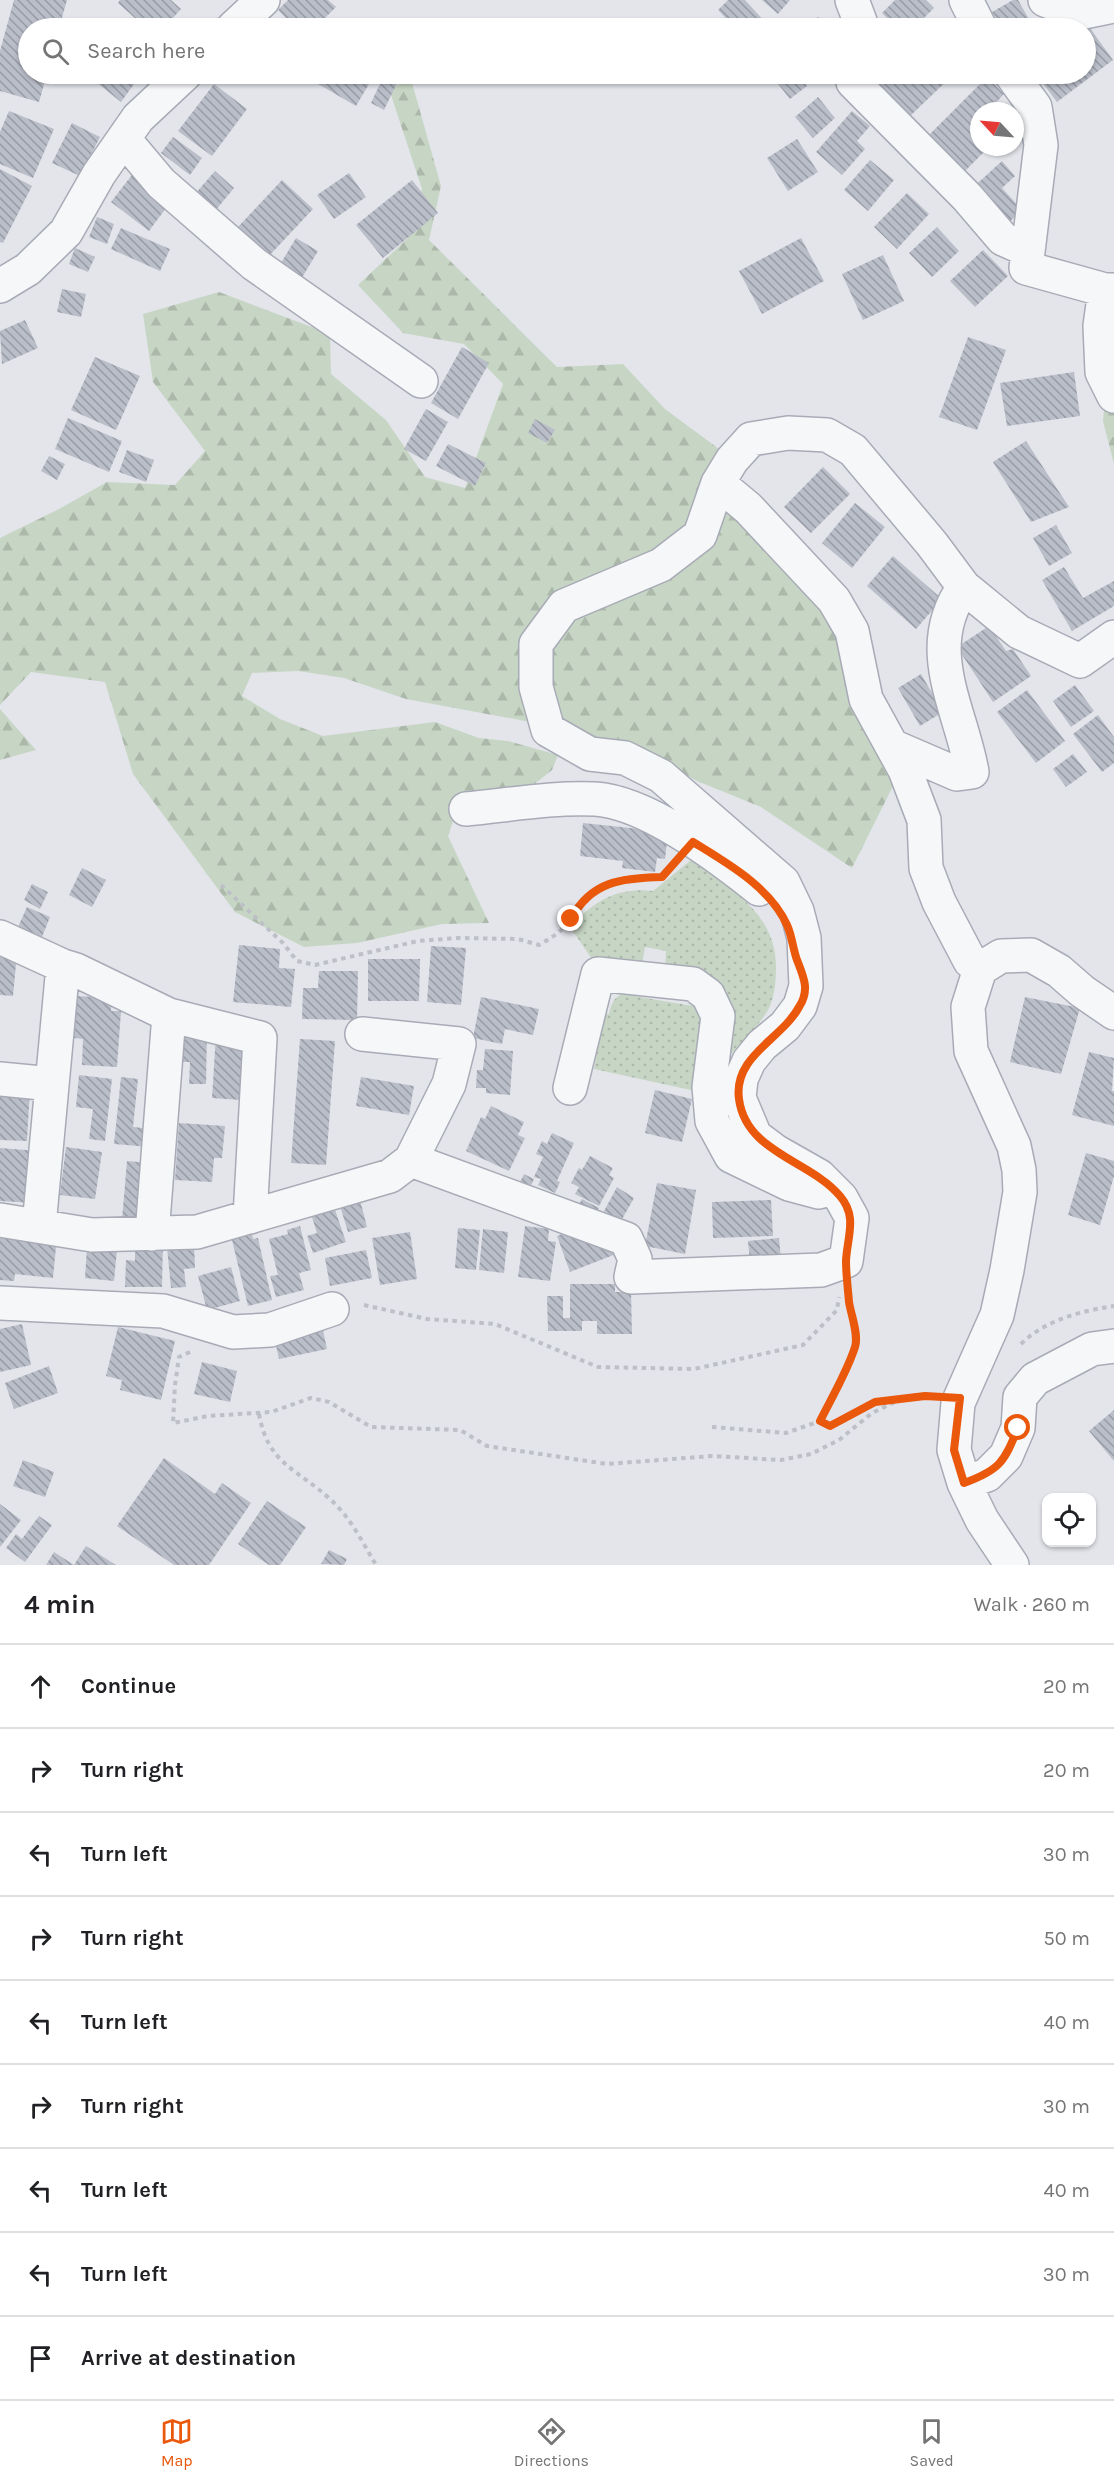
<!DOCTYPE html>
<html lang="en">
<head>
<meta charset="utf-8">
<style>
	:root { --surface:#fff; --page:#f2f2f2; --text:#202124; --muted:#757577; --line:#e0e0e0; --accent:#ea580c }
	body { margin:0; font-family:Karla,sans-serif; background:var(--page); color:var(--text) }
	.controls { position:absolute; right:18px; bottom:18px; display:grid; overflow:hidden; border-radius:12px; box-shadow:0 2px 4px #0004 }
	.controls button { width:54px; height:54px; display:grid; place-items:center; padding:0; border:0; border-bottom:2px solid var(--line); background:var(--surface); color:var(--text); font:30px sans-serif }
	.compass { position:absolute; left:970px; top:102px; width:54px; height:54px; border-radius:50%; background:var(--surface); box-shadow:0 2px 4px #0004; rotate:296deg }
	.stop { position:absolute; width:18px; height:18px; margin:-14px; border:4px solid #ea580c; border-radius:50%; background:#fff }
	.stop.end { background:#ea580c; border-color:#fff; box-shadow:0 2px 6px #0008 }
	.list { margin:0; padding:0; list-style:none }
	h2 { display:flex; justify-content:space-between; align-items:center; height:78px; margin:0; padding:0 24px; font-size:26px }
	h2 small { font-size:20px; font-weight:400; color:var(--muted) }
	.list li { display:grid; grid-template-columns:39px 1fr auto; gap:18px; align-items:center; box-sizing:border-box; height:84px; padding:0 24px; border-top:2px solid var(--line) }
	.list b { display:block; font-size:22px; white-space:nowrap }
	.list em { font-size:20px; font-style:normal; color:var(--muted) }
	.icon { flex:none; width:33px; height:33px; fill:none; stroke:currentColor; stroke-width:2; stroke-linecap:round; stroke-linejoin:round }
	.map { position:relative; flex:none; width:1114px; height:1565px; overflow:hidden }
	.search { position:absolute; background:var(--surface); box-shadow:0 2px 4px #0004; left:18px; right:18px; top:18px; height:66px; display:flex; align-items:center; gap:15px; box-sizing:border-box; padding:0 21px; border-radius:33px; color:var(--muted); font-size:22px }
	.sheet { height:834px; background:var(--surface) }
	nav { display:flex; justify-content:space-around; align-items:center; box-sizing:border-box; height:84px; border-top:2px solid var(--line); background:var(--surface); font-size:16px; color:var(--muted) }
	nav a { display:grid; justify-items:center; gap:3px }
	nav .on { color:var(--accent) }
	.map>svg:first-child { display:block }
	.grass { fill:url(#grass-dots) }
	.forest { fill:url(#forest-firs) }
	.building { fill:url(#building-back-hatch) }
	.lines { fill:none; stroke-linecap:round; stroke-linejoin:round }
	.minor-casing { stroke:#a8abb6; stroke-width:36 }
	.path { stroke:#bdc0c6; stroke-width:4; stroke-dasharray:4.5 4.5; stroke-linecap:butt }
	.minor { stroke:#f6f7f9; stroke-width:33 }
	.route { stroke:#ea580c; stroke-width:8 }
</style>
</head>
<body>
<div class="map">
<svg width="1114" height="1565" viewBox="0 0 1114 1565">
	<defs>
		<pattern id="grass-dots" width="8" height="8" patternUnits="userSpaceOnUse" patternTransform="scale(1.5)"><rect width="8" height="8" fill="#c7d6c4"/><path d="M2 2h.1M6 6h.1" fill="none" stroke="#abb8aa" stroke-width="1.8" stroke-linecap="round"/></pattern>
		<pattern id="forest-firs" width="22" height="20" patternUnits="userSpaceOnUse" patternTransform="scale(1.5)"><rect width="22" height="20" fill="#c7d6c4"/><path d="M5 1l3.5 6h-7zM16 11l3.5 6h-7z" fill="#abb8aa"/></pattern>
		<pattern id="building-back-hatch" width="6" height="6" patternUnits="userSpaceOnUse" patternTransform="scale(1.5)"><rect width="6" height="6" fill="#babec9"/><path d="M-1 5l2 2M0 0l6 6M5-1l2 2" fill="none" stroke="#979ba5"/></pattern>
	</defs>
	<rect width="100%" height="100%" fill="#e3e5eb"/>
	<!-- grass -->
	<path class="grass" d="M 691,860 C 729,889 775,911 776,966 C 776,980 775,993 770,1006 C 763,1022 741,1042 729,1056 L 734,1027 L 731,1006 L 665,970 L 666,951 L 645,947 L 642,965 L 592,959 L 570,927 C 594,901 617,887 653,891 Z
		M 622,994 L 693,1006 L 705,1016 L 700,1092 L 594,1069 L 604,1014 L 609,1014 C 611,1005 613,998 622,994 Z"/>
	<!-- forest -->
	<path class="forest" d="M 411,79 L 441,186 L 429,240 L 557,367 L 623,364 L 665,409 L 719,449 L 709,483 L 747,518 L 840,633 L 898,776 L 852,868 L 761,807 L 697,781 L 668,765 L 589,741 L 552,726 L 406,699 L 344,678 L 298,671 L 252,673 L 242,696 L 280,719 L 323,736 L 435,722 L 479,738 L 508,741 L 558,755 L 552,770 L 527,790 L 463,793 L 448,836 L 489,923 L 442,924 L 357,943 L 304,947 L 235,912 L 133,774 L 105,682 L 31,672 L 0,705 L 0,538 L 59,509 L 107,482 L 175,485 L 205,451 L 153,382 L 143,314 L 219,292 L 330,334 L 331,374 L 386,420 L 425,477 L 465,488 L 503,384 L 464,344 L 403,333 L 358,285 L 408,238 L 422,189 L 389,89 Z
		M 1114,312 L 1114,464 L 1103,421 L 1112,317 Z
		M 0,709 L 36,750 L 0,760 Z"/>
	<!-- building -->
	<path class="building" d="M 14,0 L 67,0 L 59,28 L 28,28 L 28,74 L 47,74 L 39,102 L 0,91 L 0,51 Z
		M 120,0 L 171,0 L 181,9 L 164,28 L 146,28 L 118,3 Z
		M 288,0 L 328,0 L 336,7 L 315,28 L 296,28 L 278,10 Z
		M 728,0 L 745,0 L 768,25 L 765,28 L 735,28 L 718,10 Z
		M 762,0 L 790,0 L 778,14 Z
		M 895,0 L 926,0 L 934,8 L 914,28 L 897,28 L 882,13 Z
		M 1013,0 L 1018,0 L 1034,28 L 1001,28 L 992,12 Z
		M 1079,13 L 1113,60 L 1057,102 L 1036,74 L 1086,74 L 1086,28 L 1058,28 Z
		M 264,14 L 282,28 L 252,28 Z
		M 818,17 L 826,28 L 803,28 Z
		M 86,74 L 128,74 L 137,80 L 121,102 Z
		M 301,74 L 375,74 L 356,106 Z
		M 770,74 L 797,74 L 807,86 L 790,99 Z
		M 884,74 L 954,74 L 907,119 L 873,85 Z
		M 384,75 L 398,81 L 384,110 L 371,103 Z
		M 987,77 L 1004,94 L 988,111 L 979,111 L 979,147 L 989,147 L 959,177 L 923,141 Z
		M 214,84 L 247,109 L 212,156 L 178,131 Z
		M 818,97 L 835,118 L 813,138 L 795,117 Z
		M 9,111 L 54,129 L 33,178 L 0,164 L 0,132 Z
		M 852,111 L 870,126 L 857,141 L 865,149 L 842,175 L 816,152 Z
		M 72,123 L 100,137 L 80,176 L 52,163 Z
		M 173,137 L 202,158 L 190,175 L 161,153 Z
		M 797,139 L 818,172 L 788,191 L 767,158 Z
		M 870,160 L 894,180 L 868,211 L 844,190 Z
		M 1002,161 L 1015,176 L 1002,188 L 1022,210 L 1003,228 L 969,191 Z
		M 0,169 L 32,186 L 3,243 L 0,242 Z
		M 135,171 L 172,200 L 149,231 L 111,202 Z
		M 215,171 L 234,188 L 215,211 L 195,194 Z
		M 349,173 L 366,197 L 334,219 L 317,195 Z
		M 282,180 L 313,209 L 269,256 L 238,227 Z
		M 412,180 L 438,213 L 383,258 L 356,225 Z
		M 907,193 L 929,214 L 897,249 L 874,227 Z
		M 97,217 L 114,224 L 107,244 L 89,237 Z
		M 937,227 L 959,251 L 932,277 L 909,253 Z
		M 121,228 L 170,249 L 160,271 L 111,249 Z
		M 296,238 L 318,251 L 300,281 L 278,268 Z
		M 801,238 L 824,281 L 762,314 L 739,271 Z
		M 75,248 L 95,257 L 88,272 L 69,264 Z
		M 983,250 L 1008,276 L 975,307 L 950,281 Z
		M 883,255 L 904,301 L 863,320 L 842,274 Z
		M 62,289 L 86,294 L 81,317 L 57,312 Z
		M 25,320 L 38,348 L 2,364 L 0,331 Z
		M 968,337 L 1006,350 L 977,430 L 939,417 Z
		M 462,347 L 489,363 L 458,419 L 431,403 Z
		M 95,357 L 140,376 L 116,430 L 71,410 Z
		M 1074,372 L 1080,416 L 1007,426 L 1000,383 Z
		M 426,409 L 448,422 L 426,461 L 404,449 Z
		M 68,418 L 122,441 L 109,472 L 55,449 Z
		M 535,419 L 555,430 L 547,443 L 528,433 Z
		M 1026,441 L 1069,507 L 1031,522 L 993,462 Z
		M 448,444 L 486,463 L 475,486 L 436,466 Z
		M 127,450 L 154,460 L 146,482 L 119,472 Z
		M 49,456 L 65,464 L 57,480 L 41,471 Z
		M 823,467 L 850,494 L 811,533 L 784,507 Z
		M 855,503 L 885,527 L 852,568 L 822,543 Z
		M 1056,525 L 1072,553 L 1049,566 L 1033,538 Z
		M 893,556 L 942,599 L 916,629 L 867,586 Z
		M 1064,567 L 1083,598 L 1114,581 L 1114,606 L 1072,631 L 1042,580 Z
		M 989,626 L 1006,651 L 1013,649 L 1031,676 L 993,702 L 957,647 Z
		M 921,674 L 943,712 L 920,726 L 898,688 Z
		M 1075,685 L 1094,711 L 1071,727 L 1053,701 Z
		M 1027,690 L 1065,741 L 1036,763 L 997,712 Z
		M 1098,715 L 1114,737 L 1114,763 L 1102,772 L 1073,734 Z
		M 1073,754 L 1087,772 L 1066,787 L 1053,769 Z
		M 583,823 L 668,832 L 665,859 L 657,858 L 655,872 L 622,868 L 623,861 L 580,856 Z
		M 82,868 L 106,880 L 92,907 L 69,895 Z
		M 32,884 L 48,892 L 40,909 L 24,900 Z
		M 27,907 L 50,917 L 42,937 L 18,927 Z
		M 239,945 L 280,949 L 279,968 L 295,969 L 291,1007 L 233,1002 Z
		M 431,946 L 466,948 L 461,1005 L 427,1002 Z
		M 0,952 L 17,953 L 13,996 L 0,995 Z
		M 368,959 L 420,959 L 419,1001 L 368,1001 Z
		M 319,971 L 358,971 L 357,1020 L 302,1019 L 303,988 L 318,988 Z
		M 77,996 L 112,998 L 111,1011 L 121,1011 L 117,1067 L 82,1065 L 83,1039 L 74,1038 Z
		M 481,997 L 539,1009 L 533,1035 L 505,1029 L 502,1044 L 473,1038 Z
		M 1025,997 L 1080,1008 L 1061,1074 L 1010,1062 Z
		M 170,1027 L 207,1028 L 206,1084 L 189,1084 L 190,1062 L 170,1062 Z
		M 216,1035 L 258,1038 L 241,1100 L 212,1098 Z
		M 300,1039 L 335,1041 L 326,1165 L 291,1163 Z
		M 485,1049 L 513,1051 L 510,1095 L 486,1093 L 486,1088 L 476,1088 L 477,1070 L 483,1070 Z
		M 1089,1052 L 1114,1058 L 1112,1091 L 1114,1091 L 1114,1126 L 1072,1115 Z
		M 79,1075 L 112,1079 L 105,1141 L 89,1139 L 93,1109 L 76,1107 Z
		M 121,1077 L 138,1079 L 133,1127 L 153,1129 L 151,1147 L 114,1144 Z
		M 361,1077 L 414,1086 L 409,1115 L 356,1106 Z
		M 0,1086 L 30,1088 L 27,1141 L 0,1140 Z
		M 655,1090 L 692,1099 L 682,1142 L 645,1133 Z
		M 491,1106 L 524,1122 L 518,1135 L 525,1138 L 509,1171 L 466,1151 L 481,1117 L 485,1119 Z
		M 179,1123 L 225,1126 L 222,1158 L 214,1158 L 212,1182 L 175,1180 Z
		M 552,1133 L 574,1143 L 557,1181 L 560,1182 L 555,1193 L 538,1185 L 541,1179 L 534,1177 L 543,1157 L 536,1154 L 542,1141 L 547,1144 Z
		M 66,1147 L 102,1152 L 95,1199 L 60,1195 Z
		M 0,1148 L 38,1151 L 33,1203 L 0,1201 Z
		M 1086,1153 L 1114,1161 L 1114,1176 L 1100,1225 L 1068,1215 Z
		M 590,1156 L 613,1168 L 609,1175 L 614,1178 L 599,1206 L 575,1194 L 579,1187 L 571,1183 L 579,1168 L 582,1170 Z
		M 127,1161 L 149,1163 L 144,1222 L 122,1220 Z
		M 524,1174 L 534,1179 L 527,1194 L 517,1188 Z
		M 657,1183 L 696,1190 L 685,1254 L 645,1246 Z
		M 617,1187 L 634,1198 L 621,1221 L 604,1211 Z
		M 582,1199 L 599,1208 L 593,1219 L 576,1210 Z
		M 360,1200 L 367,1227 L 348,1232 L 340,1206 Z
		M 771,1200 L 773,1236 L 713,1238 L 712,1202 Z
		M 335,1210 L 346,1242 L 313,1253 L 307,1236 L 317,1233 L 312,1217 Z
		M 300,1226 L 311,1270 L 299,1273 L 304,1290 L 276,1297 L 270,1276 L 278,1275 L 269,1239 L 288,1234 L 287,1230 Z
		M 525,1226 L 549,1229 L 548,1241 L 556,1242 L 550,1281 L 518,1277 Z
		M 251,1227 L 253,1239 L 258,1238 L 272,1300 L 248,1306 L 232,1240 L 239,1238 L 237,1230 Z
		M 579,1227 L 584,1243 L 609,1234 L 616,1254 L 570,1272 L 557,1236 Z
		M 458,1228 L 480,1230 L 476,1270 L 455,1268 Z
		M 483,1229 L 508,1232 L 504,1273 L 479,1270 Z
		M 0,1231 L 57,1236 L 53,1278 L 15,1274 L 14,1281 L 0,1280 Z
		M 410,1232 L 417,1279 L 380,1285 L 372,1238 Z
		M 779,1238 L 781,1259 L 750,1262 L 748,1241 Z
		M 135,1241 L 163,1241 L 162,1287 L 125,1287 L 126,1260 L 135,1261 Z
		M 194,1244 L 195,1268 L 184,1269 L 186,1287 L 171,1288 L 167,1247 Z
		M 87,1248 L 117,1250 L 114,1281 L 85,1278 Z
		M 366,1250 L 372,1278 L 330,1286 L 325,1258 Z
		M 231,1267 L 240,1301 L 207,1310 L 198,1276 Z
		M 570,1284 L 615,1284 L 615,1292 L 631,1292 L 632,1334 L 597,1334 L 597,1321 L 582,1321 L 582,1331 L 548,1331 L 547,1296 L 563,1296 L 563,1318 L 570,1318 Z
		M 22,1324 L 31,1365 L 0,1372 L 0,1329 Z
		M 322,1326 L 327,1349 L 279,1359 L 274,1336 Z
		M 118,1327 L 175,1341 L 161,1400 L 120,1390 L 122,1380 L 106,1376 Z
		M 202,1362 L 237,1371 L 230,1402 L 194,1394 Z
		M 49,1366 L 58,1393 L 14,1409 L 5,1383 Z
		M 1114,1410 L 1114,1461 L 1089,1431 Z
		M 164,1458 L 215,1494 L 222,1483 L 251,1503 L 209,1565 L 174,1565 L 117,1526 Z
		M 23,1460 L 54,1472 L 45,1497 L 13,1486 Z
		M 267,1501 L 306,1527 L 280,1565 L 269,1565 L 238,1544 Z
		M 0,1504 L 21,1520 L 0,1547 Z
		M 39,1516 L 52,1525 L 25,1562 L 6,1548 L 16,1534 L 22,1539 Z
		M 86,1546 L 116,1565 L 74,1565 Z
		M 329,1550 L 347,1559 L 344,1565 L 321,1564 Z
		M 54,1552 L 74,1565 L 46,1565 Z"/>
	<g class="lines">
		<!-- minor casing -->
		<g class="minor-casing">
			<path id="minor" d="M 852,0 L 861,24 L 859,28
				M 966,0 L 980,28
				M 1045,0 L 1079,13 L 1114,6
				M 233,28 L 263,0
				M 852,74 L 853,82 L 967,197 L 1003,239 L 1028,250
				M 1011,74 L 1035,107 L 1041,145 L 1026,268 L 1105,290 L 1114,290
				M 124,139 L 161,183 L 254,264 L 421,381
				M 0,286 L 28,269 L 66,232 L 99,174 L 138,118 L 185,74
				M 1105,290 L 1100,326 L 1102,372 L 1114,396
				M 892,746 L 957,774 L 972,772 C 961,709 920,648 964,587
				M 466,809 C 508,805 553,797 595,799 C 647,802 719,857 759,889
				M 0,937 L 63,966 L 39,1226
				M 63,966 L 76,970 L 169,1015 L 260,1038 L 250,1217
				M 980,969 L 970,961 L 939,902 L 926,868 L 924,820 L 905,770 L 866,699 L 852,631 L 834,600 L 748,508 L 718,483 L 732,460 L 751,439 L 788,433 L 827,435 L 853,450 L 932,544 L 964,587 L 1019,632 L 1080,661 L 1114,637
				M 362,1034 L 459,1044 L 449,1084 L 411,1160
				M 0,1079 L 52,1084
				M 570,1088 L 598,974 L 693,984 L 708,995 L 718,1016 L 709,1087 L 712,1121 L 731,1156 L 789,1184 L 819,1192
				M 0,1220 L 92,1235 L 197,1232 L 390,1176 L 411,1160 L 626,1239 L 635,1259 L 631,1277 L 821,1270 L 846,1261 L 852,1218 L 841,1198 L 819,1176 L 775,1151 L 755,1136 L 739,1098 L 741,1079 L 749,1061 L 762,1045 L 785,1026 L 800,1006 L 806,986 L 804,938 L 797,911 L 783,882 L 661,776 L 625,758 L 590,754 L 548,730 L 536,687 L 536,644 L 564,606 L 661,565 L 700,535 L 718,483
				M 152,1234 L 169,1015
				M 0,1303 L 163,1311 L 233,1332 L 270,1330 L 332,1309
				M 964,1483 L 987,1475 L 1006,1456 L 1018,1428 L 1020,1397 L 1035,1379 L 1092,1349 L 1114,1346
				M 1012,1565 L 982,1520 L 964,1483 L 954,1450 L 958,1403 L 997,1315 L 1007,1270 L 1020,1192 L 1019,1170 L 1014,1146 L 971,1051 L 968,1007 L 980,969 L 1001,956 L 1031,955 L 1059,971 L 1082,991 L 1114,1013"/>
		</g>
		<!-- path -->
		<path class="path" d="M 221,885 L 283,943 L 297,961 L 315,965 L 418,941 L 458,938 L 518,939 L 539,945 C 551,938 563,931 571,919 C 575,914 576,907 580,903 C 601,879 633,877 661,877 L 673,865
			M 364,1305 L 427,1319 L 495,1324 L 598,1367 L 694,1369 L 803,1345 L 837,1310 L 839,1297
			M 1021,1344 C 1045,1320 1081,1311 1114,1306
			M 190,1352 L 179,1357 L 175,1385 L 173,1423 L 208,1416 L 271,1412 L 311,1398 L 329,1402 L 371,1427 L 460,1430 L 487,1446 L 607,1464 L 712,1456 L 781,1460 L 811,1454 L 839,1440 L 872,1413 L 901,1399 L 926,1396
			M 259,1414 C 268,1465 298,1469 331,1500 C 350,1517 363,1543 376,1565
			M 820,1421 L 830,1426 L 875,1402 L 897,1399
			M 712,1427 L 786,1433 L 820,1421 L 856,1345 L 849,1294"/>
		<!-- minor -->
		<use href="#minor" class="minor"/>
	</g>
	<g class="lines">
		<!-- route -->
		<path class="route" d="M 571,919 C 591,881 622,878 662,877 L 693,842 C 727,863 770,887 787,925 C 792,936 793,949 797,960 C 804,978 810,990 799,1007 C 782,1039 733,1056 739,1099 C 746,1153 810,1160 840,1196 C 858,1217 847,1237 846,1261 C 846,1274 848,1289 849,1302 C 851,1315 859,1335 855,1347 C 847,1372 832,1397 820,1421 L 830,1426 L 875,1402 L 925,1396 L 960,1398 L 954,1450 L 964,1483 C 1000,1470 1004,1462 1018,1428"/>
	</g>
</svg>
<div class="controls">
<button><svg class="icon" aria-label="locate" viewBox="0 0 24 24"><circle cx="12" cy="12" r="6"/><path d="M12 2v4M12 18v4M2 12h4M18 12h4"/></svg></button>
</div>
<svg class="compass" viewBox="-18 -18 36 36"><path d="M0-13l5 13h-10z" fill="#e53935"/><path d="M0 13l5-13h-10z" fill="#757577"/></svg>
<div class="stop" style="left:1018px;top:1428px"></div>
<div class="stop end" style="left:571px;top:919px"></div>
<div class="search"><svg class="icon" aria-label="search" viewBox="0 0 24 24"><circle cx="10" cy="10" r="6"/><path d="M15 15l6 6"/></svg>Search here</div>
</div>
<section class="sheet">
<h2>4 min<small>Walk · 260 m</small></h2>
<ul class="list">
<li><svg class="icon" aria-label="ahead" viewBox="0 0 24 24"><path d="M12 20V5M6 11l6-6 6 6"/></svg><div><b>Continue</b></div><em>20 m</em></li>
<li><svg class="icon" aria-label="right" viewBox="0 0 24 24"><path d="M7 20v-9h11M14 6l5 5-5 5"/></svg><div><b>Turn right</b></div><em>20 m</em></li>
<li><svg class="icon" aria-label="left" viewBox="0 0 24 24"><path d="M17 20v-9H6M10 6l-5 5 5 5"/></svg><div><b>Turn left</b></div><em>30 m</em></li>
<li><svg class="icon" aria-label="right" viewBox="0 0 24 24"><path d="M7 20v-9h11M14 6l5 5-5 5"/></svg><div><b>Turn right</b></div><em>50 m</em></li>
<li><svg class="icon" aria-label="left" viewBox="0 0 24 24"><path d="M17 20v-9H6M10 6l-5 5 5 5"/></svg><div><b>Turn left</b></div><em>40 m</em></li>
<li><svg class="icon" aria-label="right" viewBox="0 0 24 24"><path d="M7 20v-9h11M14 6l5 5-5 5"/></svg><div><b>Turn right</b></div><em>30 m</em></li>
<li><svg class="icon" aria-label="left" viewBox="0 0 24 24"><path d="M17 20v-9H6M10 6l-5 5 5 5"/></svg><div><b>Turn left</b></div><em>40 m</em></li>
<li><svg class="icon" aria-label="left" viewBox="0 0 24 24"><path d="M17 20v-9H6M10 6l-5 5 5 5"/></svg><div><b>Turn left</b></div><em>30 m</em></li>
<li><svg class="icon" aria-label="arrive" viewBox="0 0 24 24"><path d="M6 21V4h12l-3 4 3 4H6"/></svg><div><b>Arrive at destination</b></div></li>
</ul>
</section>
<nav>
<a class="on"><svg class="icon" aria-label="map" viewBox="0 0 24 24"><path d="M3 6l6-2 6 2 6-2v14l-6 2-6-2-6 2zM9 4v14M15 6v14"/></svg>Map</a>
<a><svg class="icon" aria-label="directions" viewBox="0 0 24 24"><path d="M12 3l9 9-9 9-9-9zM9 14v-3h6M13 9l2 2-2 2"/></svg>Directions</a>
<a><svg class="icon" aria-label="saved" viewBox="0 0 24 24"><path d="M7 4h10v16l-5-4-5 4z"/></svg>Saved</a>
</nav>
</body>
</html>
